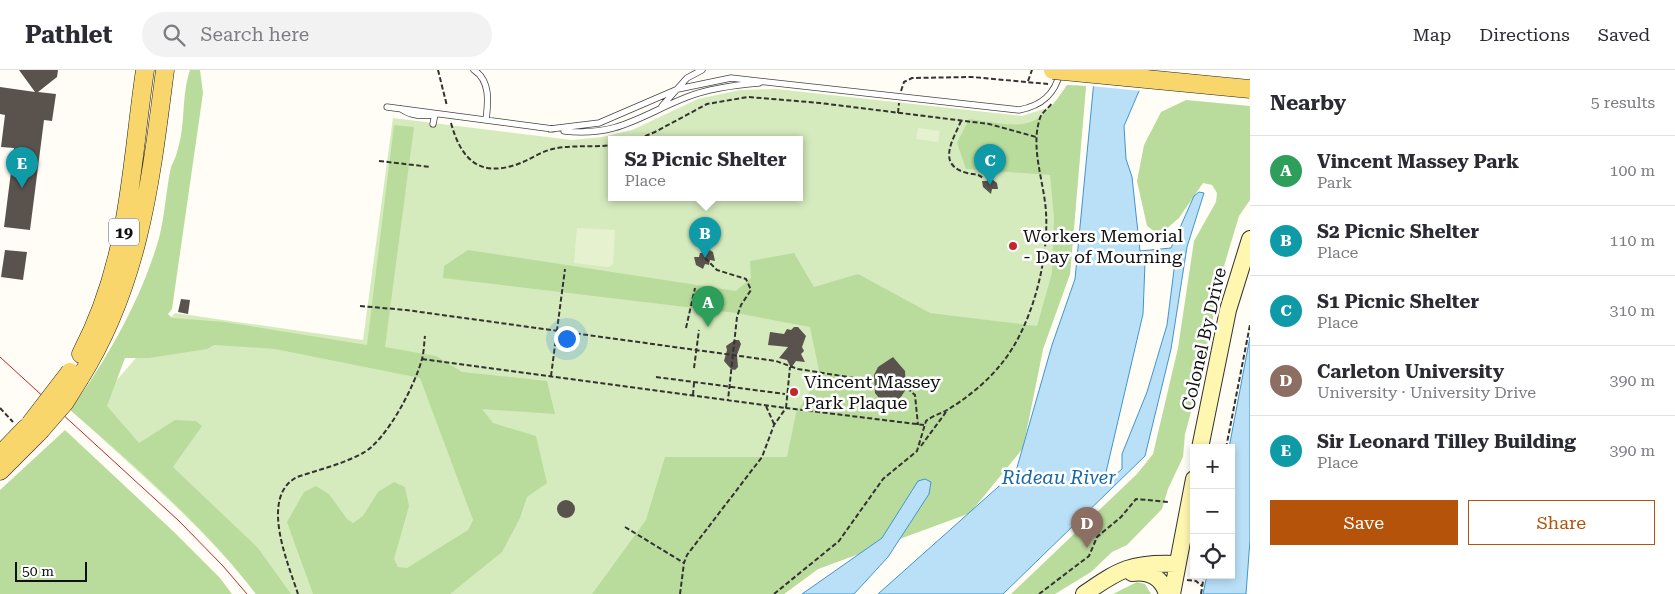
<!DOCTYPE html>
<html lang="en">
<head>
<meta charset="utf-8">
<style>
	:root { --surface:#fff; --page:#f2f2f3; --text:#2b2b33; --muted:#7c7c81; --line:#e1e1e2; --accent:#b45309 }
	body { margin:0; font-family:"Roboto Serif",serif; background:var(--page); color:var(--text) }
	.controls { position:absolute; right:15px; bottom:15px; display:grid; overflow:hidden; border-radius:0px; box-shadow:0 2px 8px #0003 }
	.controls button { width:45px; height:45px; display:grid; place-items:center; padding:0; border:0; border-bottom:1px solid var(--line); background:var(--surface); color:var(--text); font:25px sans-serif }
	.scale { position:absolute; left:15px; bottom:12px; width:72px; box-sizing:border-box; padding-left:5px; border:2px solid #111; border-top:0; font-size:14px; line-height:18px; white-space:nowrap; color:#111; -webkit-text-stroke:4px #fff; paint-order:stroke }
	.you { position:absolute; left:566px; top:268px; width:18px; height:18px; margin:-12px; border:4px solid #fff; border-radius:50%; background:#1a73e8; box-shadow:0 0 0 8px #1a73e833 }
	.badge { display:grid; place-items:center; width:32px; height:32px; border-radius:50%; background:var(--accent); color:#fff; font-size:16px; font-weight:700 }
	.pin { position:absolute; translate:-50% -41px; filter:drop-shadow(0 1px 2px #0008) }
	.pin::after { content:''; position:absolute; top:26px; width:18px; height:15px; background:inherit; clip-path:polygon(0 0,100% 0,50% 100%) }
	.popup { position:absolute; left:608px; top:66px; width:195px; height:65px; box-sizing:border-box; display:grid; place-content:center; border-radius:0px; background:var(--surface); filter:drop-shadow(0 1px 4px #0005); font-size:16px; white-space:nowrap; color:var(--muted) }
	.popup b { font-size:19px; color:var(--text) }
	.popup::after { content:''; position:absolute; left:50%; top:100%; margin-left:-10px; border:10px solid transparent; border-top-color:var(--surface) }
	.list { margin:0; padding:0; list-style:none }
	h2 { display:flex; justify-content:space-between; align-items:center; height:65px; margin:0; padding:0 20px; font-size:21px }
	h2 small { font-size:16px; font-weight:400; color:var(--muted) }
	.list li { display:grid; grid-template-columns:32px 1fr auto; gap:15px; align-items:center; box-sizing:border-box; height:70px; padding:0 20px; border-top:1px solid var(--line) }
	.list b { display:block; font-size:19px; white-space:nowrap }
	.list p { margin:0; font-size:16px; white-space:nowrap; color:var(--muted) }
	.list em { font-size:16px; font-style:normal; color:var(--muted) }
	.actions { display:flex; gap:10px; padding:15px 20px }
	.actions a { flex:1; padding:11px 0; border:1px solid var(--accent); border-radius:0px; text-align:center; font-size:18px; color:var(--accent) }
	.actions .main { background:var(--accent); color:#fff }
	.icon { flex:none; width:28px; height:28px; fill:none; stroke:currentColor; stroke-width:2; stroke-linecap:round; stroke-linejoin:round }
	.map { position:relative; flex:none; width:1250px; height:524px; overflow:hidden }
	header { display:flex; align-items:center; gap:30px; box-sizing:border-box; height:70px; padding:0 25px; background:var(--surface); border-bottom:1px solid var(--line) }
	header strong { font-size:24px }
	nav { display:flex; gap:28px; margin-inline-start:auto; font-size:18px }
	.search { width:350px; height:45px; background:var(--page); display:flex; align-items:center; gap:12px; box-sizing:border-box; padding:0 18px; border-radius:28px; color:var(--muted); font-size:19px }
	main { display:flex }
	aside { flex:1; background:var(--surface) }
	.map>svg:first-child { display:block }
	.green { fill:#d5ebbd; fill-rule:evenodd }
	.forest { fill:#b9dc9c }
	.pitch { fill:#e6f2cf }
	.water { fill:#b9e0f7; stroke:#3f96cf; fill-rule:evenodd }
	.pier { fill:#fffdf5 }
	.building { fill:#5a524d }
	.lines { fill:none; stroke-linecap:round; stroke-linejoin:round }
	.lane-casing { stroke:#444; stroke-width:7 }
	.secondary-casing { stroke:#333; stroke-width:18 }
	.primary-casing { stroke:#222; stroke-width:19 }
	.path { stroke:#333; stroke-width:2; stroke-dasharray:5 2.5; stroke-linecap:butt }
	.lane { stroke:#fff; stroke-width:5.5 }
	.secondary { stroke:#fff6b0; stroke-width:16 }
	.primary { stroke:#f9d66b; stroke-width:18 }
	.tram { stroke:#c4262e; stroke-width:1 }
	.primary-bridge-casing { stroke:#222; stroke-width:19; stroke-linecap:butt }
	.primary-bridge { stroke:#f9d66b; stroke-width:18 }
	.poi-dot { fill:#c4262e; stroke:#fff; stroke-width:2 }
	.labels { text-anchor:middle; stroke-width:5; stroke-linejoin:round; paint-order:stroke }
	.shield { fill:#fff; stroke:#585858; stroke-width:1 }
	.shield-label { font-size:16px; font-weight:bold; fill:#111 }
	.poi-label { font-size:18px; fill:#111; stroke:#fff; text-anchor:start }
	.street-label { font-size:18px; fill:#111; stroke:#fff }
	.water-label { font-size:19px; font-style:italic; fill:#1768a6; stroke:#fff }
</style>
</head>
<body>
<header>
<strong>Pathlet</strong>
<div class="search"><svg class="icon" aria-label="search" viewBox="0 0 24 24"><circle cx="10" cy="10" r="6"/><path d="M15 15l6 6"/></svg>Search here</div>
<nav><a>Map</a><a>Directions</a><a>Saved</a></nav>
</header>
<main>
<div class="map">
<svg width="1250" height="524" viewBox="0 0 1250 524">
	<rect width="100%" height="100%" fill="#fffdf5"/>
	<!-- green -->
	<path class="green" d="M 1067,15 L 1086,16 L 1070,204 L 1043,279 L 1023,378 L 970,443 L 818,499 L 784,524 L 256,524 C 206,459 142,406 82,350 L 175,243 L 363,270 L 393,48 L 572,70 L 602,67 L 632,60 L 698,29 L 740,20 L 776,19 L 1022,46 L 1053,36 ZM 611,69 L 799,69 L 799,127 L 611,127 Z"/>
	<!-- forest -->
	<path class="forest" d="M 190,0 L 200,0 L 203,23 L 172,239 L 168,244 L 172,248 L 225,252 L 367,275 L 394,55 L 414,57 L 385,277 L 436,286 L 462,302 L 547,311 L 555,344 L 482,339 L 493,353 L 536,366 L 547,413 L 527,427 L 520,448 L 502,482 L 450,524 L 313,524 L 287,452 L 304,422 L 316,416 L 329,424 L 347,449 L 353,453 L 363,446 L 378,422 L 394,412 L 405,417 L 409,436 L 394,489 L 398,497 L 407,498 L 468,460 L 473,450 L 420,308 L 275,279 L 214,275 L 207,279 L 149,288 L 125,288 L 107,336 L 139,373 L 175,350 L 196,351 L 202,356 L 173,397 L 258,478 L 291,524 L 256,524 C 204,456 135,396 70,340 C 107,290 142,228 159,168 C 165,145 166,120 171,97 C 173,92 176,87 177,82 C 186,56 181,26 190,0 Z
		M 1067,15 L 1086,16 L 1070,204 L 1043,279 L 1023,378 L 970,443 L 818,499 L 784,524 L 592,524 L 646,450 L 665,387 L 787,387 L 796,343 L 820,305 L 810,257 L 736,243 L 443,208 L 444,196 L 468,180 L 736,221 L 751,208 L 750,191 L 794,183 L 814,217 L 858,204 L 930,243 L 1037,256 L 1052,203 L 1054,147 L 1050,105 L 966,99 L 957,73 L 969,49 C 1023,56 1034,65 1067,15 Z
		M 1186,30 L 1250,36 L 1250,130 L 1239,146 L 1224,196 L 1200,309 L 1185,364 L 1183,387 L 1168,419 L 1162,439 L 1127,475 L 1112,482 L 1091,502 L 1055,524 L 1011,524 L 1137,404 L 1153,384 L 1178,278 L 1194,171 L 1216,132 L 1217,123 L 1212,115 L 1203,113 L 1179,148 L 1165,160 L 1154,161 L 1147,156 L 1137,111 L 1144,75 L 1161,42 Z
		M 65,360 L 174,462 L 220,508 L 232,524 L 0,524 L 0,420 Z
		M 1137,512 L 1145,514 L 1151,524 L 1113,524 Z"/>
	<!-- pitch -->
	<path class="pitch" d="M 918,58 L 940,61 L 938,72 L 916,69 Z
		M 577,158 L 615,160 L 613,194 L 609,197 L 574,193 Z"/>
	<!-- water -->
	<path class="water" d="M 1095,0 L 1148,0 L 1124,56 L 1126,89 L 1132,107 L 1140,181 L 1171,178 L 1194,126 L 1199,122 L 1204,123 L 1187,177 L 1171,279 L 1145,386 L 1003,524 L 878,524 L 1016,401 L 1052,275 L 1075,209 ZM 1170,185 L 1175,192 L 1167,255 L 1147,322 L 1122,384 L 1122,399 L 1103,415 L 1143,244 L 1145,193 Z
		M 1250,267 L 1250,470 L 1246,524 L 1203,524 L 1207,505 L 1231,505 L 1231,378 L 1229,378 Z
		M 925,409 L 931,412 L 929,424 L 888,487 L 854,524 L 802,524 L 882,468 L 918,411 Z"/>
	<!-- pier -->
	<path class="pier" d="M 1093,0 L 1150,0 L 1142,21 L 1090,16 Z"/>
	<!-- building -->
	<path class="building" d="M 19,0 L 58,0 L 57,7 L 38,22 L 56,24 L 52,51 L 44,50 L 30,160 L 4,157 L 14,78 L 1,77 L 5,45 L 0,44 L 0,17 L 35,22 Z
		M 988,106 L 997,113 L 998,119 L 992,119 L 991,124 L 983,117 L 982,111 L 987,111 Z
		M 706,178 L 713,182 L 715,191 L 710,190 L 709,195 L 705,194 L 703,199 L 696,195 L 694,187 L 699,187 L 700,183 L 704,183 Z
		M 5,180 L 27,182 L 23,210 L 1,207 Z
		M 181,229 L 190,230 L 188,244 L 178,242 Z
		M 794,257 L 798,257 L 806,266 L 802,277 L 804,281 L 801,284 L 805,292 L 796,291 L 791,298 L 787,290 L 779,288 L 788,277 L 768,275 L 770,262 L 784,264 L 787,259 L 791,260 Z
		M 735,270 L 739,270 L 741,274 L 737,285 L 738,297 L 735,300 L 731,299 L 724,291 L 727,280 L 726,276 Z
		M 893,287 L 905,301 L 906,319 L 901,327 L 886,337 L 875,323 L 874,305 L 878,297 Z
		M557 439a9 9 0 1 1 18 0a9 9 0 1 1-18 0Z"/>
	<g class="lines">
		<!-- lane casing -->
		<g class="lane-casing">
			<path id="lane" d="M 474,0 C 491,11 488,33 486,50
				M 662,36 L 687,8 L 702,0
				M 387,37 L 553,59
				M 401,39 C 411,46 424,47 435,44
				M 433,54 L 435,44
				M 550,59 L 599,53 L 678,19 L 731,8 L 1019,40 C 1041,36 1055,25 1060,2
				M 564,61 C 618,67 641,45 687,27 C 710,18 734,15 759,13"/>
		</g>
		<!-- secondary casing -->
		<g class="secondary-casing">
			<path id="secondary" d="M 1200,378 L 1228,240 L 1250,169
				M 1132,503 C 1148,501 1162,507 1167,524
				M 1084,524 C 1120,499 1132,492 1177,494
				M 1172,524 L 1194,409"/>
		</g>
		<!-- primary casing -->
		<g class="primary-casing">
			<path id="primary" d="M 81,284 C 130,190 130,102 145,0
				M 80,308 C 140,212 151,109 165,0
				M 0,385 L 26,358
				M 0,401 L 39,362"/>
		</g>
		<!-- path -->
		<path class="path" d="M 438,0 L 447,36
			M 1028,11 L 1032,0
			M 901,21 L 904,12 L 912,8 L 972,7 L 1048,14
			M 898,43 L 899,33
			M 961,51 C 953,70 936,95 967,103 C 974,105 978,103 984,109
			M 451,53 C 461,89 479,108 518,94 C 529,90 539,83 549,80 C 568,74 591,78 611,75
			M 638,69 L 655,62 L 707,34 L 748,27 L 820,33 L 989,54 L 1036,67
			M 379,91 L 431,97
			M 705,188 L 717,200 L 746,209 L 751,220 L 741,235 L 737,247 L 728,330
			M 360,236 L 406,240 L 776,291 L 798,299 L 873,311
			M 686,258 L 695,218
			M 422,289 L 786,338 L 790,297
			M 694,298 L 699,260
			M 551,306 L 565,199
			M 656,307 L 785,324
			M 907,318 L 915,325 L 918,355
			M 693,325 L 694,313
			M 766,336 L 774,354
			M 0,338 L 13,352
			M 921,376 L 946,342
			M 1226,378 L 1250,255
			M 625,457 L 684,493
			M 1187,510 L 1196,511 L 1202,516
			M 298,524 C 288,493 259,427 297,407 C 318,400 343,394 363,383 C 387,370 415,315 422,289 C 424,282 424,273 425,266
			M 680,524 L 684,493 L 687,485 L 762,387 L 774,355 L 786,338 L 924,355
			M 774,524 L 839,471 L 883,409 L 917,381 L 926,351 C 932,346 940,344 947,340 C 966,329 988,311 1002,293 C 1032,256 1049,190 1046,142 C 1044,111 1030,78 1040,48 C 1042,42 1049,38 1052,33
			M 1039,524 L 1089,486 L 1097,467 L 1121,447 L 1136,429 L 1169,432
			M 1201,524 L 1204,505"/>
		<!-- lane -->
		<use href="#lane" class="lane"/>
		<!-- secondary -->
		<use href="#secondary" class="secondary"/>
		<!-- primary -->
		<use href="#primary" class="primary"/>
		<!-- tram -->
		<path class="tram" d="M 0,287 L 179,451 L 223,496 L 247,524"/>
		<!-- primary-bridge casing -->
		<g class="primary-bridge-casing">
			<path id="primary-bridge" d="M 1053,0 L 1250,19
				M 30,354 L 70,302
				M 39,362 L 65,332 L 80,308"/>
		</g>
		<!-- primary-bridge -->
		<use href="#primary-bridge" class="primary-bridge"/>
	</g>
	<!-- markers -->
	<g class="poi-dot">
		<circle cx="1013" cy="176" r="5"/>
		<circle cx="794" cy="322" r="5"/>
	</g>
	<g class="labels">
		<!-- shield labels -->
		<rect class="shield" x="109" y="148.5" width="30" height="27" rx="4"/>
		<g class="shield-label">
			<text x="124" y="168">19</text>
		</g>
		<!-- poi labels -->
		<g class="poi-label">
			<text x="1023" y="172">Workers Memorial<tspan x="1023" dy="21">- Day of Mourning</tspan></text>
			<text x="804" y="318">Vincent Massey<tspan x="804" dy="21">Park Plaque</tspan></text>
		</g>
		<!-- street labels -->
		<g class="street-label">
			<text transform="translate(1204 269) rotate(-77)" y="6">Colonel By Drive</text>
		</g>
		<!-- water labels -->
		<g class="water-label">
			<text x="1059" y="414">Rideau River</text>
		</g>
	</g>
</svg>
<div class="controls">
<button>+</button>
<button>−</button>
<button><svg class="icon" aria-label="locate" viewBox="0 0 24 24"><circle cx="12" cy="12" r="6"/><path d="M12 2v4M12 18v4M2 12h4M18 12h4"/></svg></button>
</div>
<div class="scale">50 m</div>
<div class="you"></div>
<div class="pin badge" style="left:708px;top:257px;background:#2e9e5b">A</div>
<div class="pin badge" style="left:705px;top:188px;background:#0f9aa8">B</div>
<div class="popup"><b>S2 Picnic Shelter</b>Place</div>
<div class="pin badge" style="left:990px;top:115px;background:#0f9aa8">C</div>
<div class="pin badge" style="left:1087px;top:478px;background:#8d6e63">D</div>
<div class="pin badge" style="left:22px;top:118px;background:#0f9aa8">E</div>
</div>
<aside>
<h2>Nearby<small>5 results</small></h2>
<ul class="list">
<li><span class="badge" style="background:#2e9e5b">A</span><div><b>Vincent Massey Park</b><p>Park</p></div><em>100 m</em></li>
<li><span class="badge" style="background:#0f9aa8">B</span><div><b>S2 Picnic Shelter</b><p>Place</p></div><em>110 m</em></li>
<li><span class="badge" style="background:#0f9aa8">C</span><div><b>S1 Picnic Shelter</b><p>Place</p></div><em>310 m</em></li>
<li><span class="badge" style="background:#8d6e63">D</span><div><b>Carleton University</b><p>University · University Drive</p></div><em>390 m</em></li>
<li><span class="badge" style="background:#0f9aa8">E</span><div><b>Sir Leonard Tilley Building</b><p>Place</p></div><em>390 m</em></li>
</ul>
<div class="actions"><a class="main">Save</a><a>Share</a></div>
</aside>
</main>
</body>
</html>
